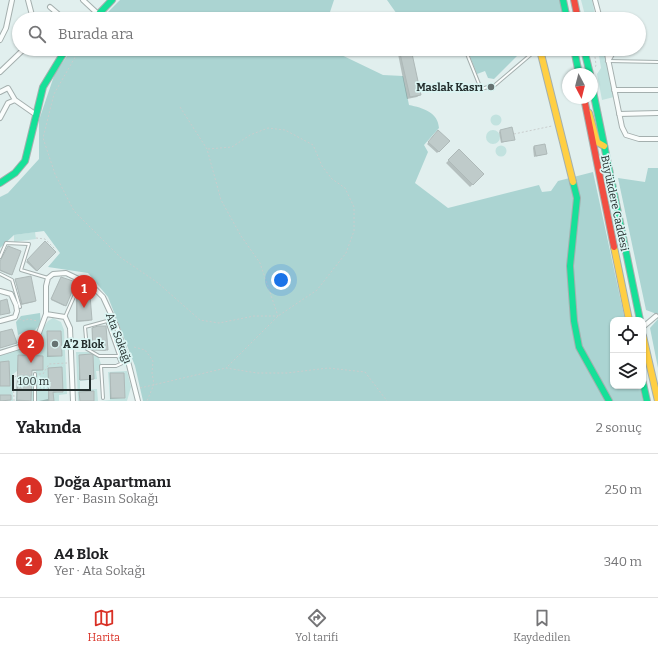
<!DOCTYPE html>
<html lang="tr">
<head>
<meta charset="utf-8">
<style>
	:root { --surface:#fff; --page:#f2f2f2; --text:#202124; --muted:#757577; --line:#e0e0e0; --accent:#d93025 }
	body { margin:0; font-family:Bitter,serif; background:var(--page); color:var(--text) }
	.controls { position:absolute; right:12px; bottom:12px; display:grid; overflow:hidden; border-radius:8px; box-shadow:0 1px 3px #0004 }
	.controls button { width:36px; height:36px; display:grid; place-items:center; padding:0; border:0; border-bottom:1px solid var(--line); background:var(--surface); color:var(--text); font:20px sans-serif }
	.compass { position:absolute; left:562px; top:68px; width:36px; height:36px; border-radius:50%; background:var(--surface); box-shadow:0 1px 3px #0004; rotate:173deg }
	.scale { position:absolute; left:12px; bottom:10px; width:79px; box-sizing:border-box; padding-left:4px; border:2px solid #242e2d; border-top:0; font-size:11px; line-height:14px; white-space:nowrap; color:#242e2d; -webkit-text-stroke:3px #dbf5f3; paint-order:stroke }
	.you { position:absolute; left:281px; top:280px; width:14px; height:14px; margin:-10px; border:3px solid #fff; border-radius:50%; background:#1a73e8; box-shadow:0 0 0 6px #1a73e833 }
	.badge { display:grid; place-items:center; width:26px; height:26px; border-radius:50%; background:var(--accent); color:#fff; font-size:13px; font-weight:700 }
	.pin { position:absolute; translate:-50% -33px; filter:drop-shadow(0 1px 2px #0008) }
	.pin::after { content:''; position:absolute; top:21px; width:14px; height:12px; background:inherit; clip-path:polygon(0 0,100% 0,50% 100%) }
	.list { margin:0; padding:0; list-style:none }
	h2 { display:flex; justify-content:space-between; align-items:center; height:52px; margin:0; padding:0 16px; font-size:17px }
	h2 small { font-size:13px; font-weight:400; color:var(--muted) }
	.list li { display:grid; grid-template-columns:26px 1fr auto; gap:12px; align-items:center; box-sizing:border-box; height:72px; padding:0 16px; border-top:1px solid var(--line) }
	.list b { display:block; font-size:15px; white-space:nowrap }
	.list p { margin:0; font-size:13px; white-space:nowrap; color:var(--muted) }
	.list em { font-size:13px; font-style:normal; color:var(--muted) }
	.icon { flex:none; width:22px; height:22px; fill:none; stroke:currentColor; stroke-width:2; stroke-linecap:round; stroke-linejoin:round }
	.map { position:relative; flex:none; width:658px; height:401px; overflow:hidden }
	.search { position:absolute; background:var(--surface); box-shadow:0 1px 3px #0004; left:12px; right:12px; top:12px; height:44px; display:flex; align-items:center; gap:10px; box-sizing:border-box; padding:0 14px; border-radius:22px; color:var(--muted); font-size:15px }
	.sheet { height:196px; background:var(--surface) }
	nav { display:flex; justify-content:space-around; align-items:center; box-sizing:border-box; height:56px; border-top:1px solid var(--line); background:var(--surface); font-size:11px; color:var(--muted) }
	nav a { display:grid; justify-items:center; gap:2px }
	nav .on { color:var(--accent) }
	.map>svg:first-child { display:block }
	.green { fill:#c2e2df }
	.forest { fill:#abd4d2 }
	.shadow { fill:#0003 }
	.building { fill:#bfcbca; stroke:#aeb9b8 }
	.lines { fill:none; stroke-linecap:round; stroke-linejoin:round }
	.lane-casing { stroke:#a4afae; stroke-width:4 }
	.street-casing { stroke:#a4afae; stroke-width:6 }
	.fast-casing { stroke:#a4afae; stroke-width:8 }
	.slow-casing { stroke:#a4afae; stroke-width:8 }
	.jam-casing { stroke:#a4afae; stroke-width:8 }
	.path { stroke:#c9cdcd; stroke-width:1; stroke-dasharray:2 2; stroke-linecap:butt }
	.lane { stroke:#fafdfc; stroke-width:2 }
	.street { stroke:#fafdfc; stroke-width:4 }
	.fast { stroke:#16e098; stroke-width:6 }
	.slow { stroke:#ffcf43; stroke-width:6 }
	.jam { stroke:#f24e42; stroke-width:6 }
	.poi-dot { fill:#667271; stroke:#dbf5f3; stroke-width:1.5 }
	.labels { text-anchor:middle; stroke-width:3.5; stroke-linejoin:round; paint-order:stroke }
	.poi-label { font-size:11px; font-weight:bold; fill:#242e2d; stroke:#dbf5f3; text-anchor:end }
	.street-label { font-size:11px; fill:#242e2d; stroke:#dbf5f3 }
</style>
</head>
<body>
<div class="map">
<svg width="658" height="401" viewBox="0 0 658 401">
	<rect width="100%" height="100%" fill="#e1efee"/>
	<!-- green -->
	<path class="green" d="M 581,0 L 592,0 L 595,15 L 594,19 L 586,19 Z
		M 598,49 L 604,49 L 614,97 L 602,100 L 597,74 L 601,68 Z
		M490.5 120a5.5 5.5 0 1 1 11 0a5.5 5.5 0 1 1-11 0Z
		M486 137a7 7 0 1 1 14 0a7 7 0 1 1-14 0Z
		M495.5 151a5.5 5.5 0 1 1 11 0a5.5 5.5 0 1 1-11 0Z
		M 35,232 L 36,239 L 14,242 L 14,235 Z
		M 53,318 L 61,322 L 64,330 L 67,394 L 59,395 L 59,401 L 36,401 L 36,371 L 17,371 L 12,375 L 13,401 L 0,401 L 0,354 L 31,345 L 48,321 Z
		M 76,352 L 88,352 L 99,358 L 101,364 L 99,371 L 96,371 L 97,379 L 80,381 L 80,390 L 97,389 L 98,401 L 78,401 Z
		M 127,371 L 131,387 L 127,401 L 101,401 L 110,400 L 108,372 Z
		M 17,375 L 34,375 L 33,401 L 16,401 Z"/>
	<!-- forest -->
	<path class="forest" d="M 120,0 L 334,0 L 329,15 L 323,19 L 101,19 Z
		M 387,0 L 560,0 L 564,19 L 420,19 L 419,13 L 399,17 Z
		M 72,49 L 329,49 L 383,75 L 403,76 L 409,105 C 423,108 438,112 439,128 L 424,145 L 428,152 L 415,183 L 448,208 L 539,185 L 542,192 L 551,191 L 558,181 L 593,172 L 625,320 L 613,320 L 613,386 L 640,386 L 643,401 L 143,401 L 135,366 L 108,297 L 88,273 L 48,267 L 60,253 L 44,231 L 14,235 L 0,248 L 0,197 L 8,193 L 39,159 L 39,120 L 55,73 Z
		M 467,49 L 524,49 L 494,79 L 488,78 L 485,71 L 477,74 Z
		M 648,168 L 658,168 L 658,368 L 650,328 L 658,319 L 654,313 L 646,310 L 618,178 L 645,182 Z
		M 40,313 L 41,324 L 27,338 L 24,332 L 18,335 L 16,322 L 21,316 Z"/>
	<!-- shadow -->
	<path class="shadow" d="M 397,49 L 414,49 L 411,50 L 420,95 L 417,97 L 407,99 Z
		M 500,131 L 514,139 L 501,143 L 499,132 Z
		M 438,132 L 449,141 L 437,153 L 427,144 Z
		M 534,146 L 546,154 L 534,157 L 533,148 Z
		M 459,150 L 483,174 L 470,187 L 446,163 Z
		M 45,243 L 55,252 L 36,271 L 26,262 Z
		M 0,263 L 11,274 L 10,275 L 0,271 Z
		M 60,279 L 65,305 L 64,306 L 51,300 Z
		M 16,280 L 35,301 L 34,302 L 21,305 Z
		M 78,296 L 90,319 L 89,321 L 76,322 L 76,298 Z
		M 92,329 L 93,329 L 106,351 L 93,350 Z
		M 47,332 L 61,355 L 60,356 L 47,357 Z
		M 79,356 L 93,379 L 92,380 L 79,380 Z
		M 18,357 L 42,357 L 42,370 L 31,371 L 29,401 L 16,401 Z
		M 48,369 L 62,391 L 52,393 L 53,401 L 39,401 L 48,399 Z
		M 110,374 L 123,398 L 110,399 Z"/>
	<!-- building -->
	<path class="building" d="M 399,49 L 411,49 L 421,95 L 410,97 Z
		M 512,127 L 515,140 L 502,142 L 500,130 Z
		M 438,130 L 450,141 L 439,152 L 428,142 Z
		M 545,144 L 547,154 L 536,156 L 534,146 Z
		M 459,149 L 484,174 L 473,185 L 448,160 Z
		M 45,241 L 56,252 L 37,271 L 27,260 Z
		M 8,246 L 21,251 L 12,275 L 0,270 L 0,261 Z
		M 31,276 L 36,301 L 22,304 L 15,279 Z
		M 61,277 L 76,282 L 66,306 L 51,299 Z
		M 77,295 L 90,295 L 92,320 L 77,321 Z
		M 7,299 L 10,313 L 0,315 L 0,301 Z
		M 98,326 L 106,326 L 108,350 L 93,350 L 92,328 Z
		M 12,329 L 17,343 L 0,348 L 0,332 Z
		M 47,331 L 61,331 L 62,356 L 48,356 Z
		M 91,354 L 93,355 L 94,379 L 80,380 L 79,355 Z
		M 18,355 L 43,356 L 43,370 L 32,370 L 31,401 L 17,400 Z
		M 9,361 L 10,386 L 0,386 L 0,362 Z
		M 62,367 L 63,392 L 53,392 L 54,401 L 49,401 L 48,368 Z
		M 110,373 L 124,373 L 125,398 L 111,398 Z
		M 94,391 L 94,401 L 80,401 L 79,392 Z
		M 0,395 L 11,395 L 11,400 L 0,401 Z"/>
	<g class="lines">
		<!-- lane casing -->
		<g class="lane-casing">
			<path id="lane" d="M 465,49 L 481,89 L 495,85 L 535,51
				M 535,49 L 540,54 L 545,49
				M 609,61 L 658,62
				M 0,257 L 6,243 L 29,244 L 21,270 L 48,278
				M 0,274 L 12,280 L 20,307
				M 65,317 L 76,292
				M 120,358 L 107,321 L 85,327 L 87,349 L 99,356 L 118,356 L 121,363
				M 103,398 L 101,366 L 116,366 L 127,361
				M 35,401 L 35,374"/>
		</g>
		<!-- street casing -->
		<g class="street-casing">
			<path id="street" d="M 28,0 L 33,19
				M 83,0 L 98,14
				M 595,0 L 600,19
				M 50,7 L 64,19
				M 0,40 L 6,28 L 12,0
				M 606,49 L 622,127 L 626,135 L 639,139 L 658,139
				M 608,61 L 615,49
				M 0,72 L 24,49
				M 614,90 L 658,90
				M 0,92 L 8,88 L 15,100 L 35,114
				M 619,114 L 658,113
				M 0,118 L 8,103 L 15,100
				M 0,291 L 11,294 L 16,305 L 17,311 L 15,317 L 0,321
				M 46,314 L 65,317 L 70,328 L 73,401
				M 643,327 L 656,316
				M 0,353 L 29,344 L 39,333 L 46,314 L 46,286 L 48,278 L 53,274 L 66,273 L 91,285 L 103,297 L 116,325 L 128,361 L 138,401"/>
		</g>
		<!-- fast casing -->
		<g class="fast-casing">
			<path id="fast" d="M 563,0 L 567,19
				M 94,19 L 112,0
				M 574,49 L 579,74
				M 584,49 L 590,74
				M 592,86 L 640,320
				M 573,182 L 577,198 L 570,266 L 574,321 L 579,347 L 609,401
				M 0,183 L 15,173 L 25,161 L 43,87 L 66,49
				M 643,383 L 647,401"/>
		</g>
		<!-- slow casing -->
		<g class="slow-casing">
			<path id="slow" d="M 541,54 L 573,182
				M 589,113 L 597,142 L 604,146
				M 614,247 L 629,320
				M 643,336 L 658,401"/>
		</g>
		<!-- jam casing -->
		<g class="jam-casing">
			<path id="jam" d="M 574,0 L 578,19
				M 584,98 L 614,247"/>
		</g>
		<!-- path -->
		<path class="path" d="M 83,49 L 78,52 L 54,94 L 43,138 L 55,174 L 74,211 L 120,257 L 158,283 L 200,320 L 219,323 L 254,316 L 278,316 L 260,263 L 241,236 L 221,200 L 207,149 L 180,107
			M 594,49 L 596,65 L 595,68
			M 514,134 L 552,126
			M 208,149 L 232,147 L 250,135 L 268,128 L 285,130 L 313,145 L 322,166 L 332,179 L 345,188 L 354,207 L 354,231 L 346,253 L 317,290 L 278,316 L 226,368
			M 36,238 L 45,239 L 55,249
			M 19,319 L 24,321 L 28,319 L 38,321
			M 134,347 L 145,350 L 153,361 L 152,373 L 154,384 L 147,401
			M 39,374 L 43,374 L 49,364 L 67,363
			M 140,388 L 226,368 L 257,373 L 287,373 L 328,368 L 365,372 L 387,401
			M 14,401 C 14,380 7,373 32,373"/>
		<!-- lane -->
		<use href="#lane" class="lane"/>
		<!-- street -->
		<use href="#street" class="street"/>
		<!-- fast -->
		<use href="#fast" class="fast"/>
		<!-- slow -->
		<use href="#slow" class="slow"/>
		<!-- jam -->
		<use href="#jam" class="jam"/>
	</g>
	<!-- markers -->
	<g class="poi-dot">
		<circle cx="491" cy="87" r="4"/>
		<circle cx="55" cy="344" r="4"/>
	</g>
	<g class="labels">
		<!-- poi labels -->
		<g class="poi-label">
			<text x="483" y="91">Maslak Kasrı</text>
			<text x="63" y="348" text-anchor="start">A'2 Blok</text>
		</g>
		<!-- street labels -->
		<g class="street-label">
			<text transform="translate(615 203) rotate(78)" y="4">Büyükdere Caddesi</text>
			<text transform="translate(119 338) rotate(69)" y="4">Ata Sokağı</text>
		</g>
	</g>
</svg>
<div class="controls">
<button><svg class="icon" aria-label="locate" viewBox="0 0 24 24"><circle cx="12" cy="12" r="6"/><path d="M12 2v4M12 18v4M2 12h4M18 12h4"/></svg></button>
<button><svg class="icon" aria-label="layers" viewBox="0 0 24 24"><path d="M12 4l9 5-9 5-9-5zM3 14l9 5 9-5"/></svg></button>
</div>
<svg class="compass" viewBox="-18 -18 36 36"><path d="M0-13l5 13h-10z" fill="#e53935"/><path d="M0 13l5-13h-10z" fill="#757577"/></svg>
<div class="scale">100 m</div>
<div class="you"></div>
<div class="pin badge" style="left:84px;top:308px">1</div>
<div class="pin badge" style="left:31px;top:363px">2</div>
<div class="search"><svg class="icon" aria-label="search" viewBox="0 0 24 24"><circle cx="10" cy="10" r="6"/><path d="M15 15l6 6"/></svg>Burada ara</div>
</div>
<section class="sheet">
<h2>Yakında<small>2 sonuç</small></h2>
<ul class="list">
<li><span class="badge">1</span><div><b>Doğa Apartmanı</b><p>Yer · Basın Sokağı</p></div><em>250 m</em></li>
<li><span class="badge">2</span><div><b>A4 Blok</b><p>Yer · Ata Sokağı</p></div><em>340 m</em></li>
</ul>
</section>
<nav>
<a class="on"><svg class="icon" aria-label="map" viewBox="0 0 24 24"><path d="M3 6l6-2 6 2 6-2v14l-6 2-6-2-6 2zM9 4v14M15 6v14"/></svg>Harita</a>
<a><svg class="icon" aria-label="directions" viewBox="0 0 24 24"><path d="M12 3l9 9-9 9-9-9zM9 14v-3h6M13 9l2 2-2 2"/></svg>Yol tarifi</a>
<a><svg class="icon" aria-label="saved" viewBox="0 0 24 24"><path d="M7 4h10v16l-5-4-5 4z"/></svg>Kaydedilen</a>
</nav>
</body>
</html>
